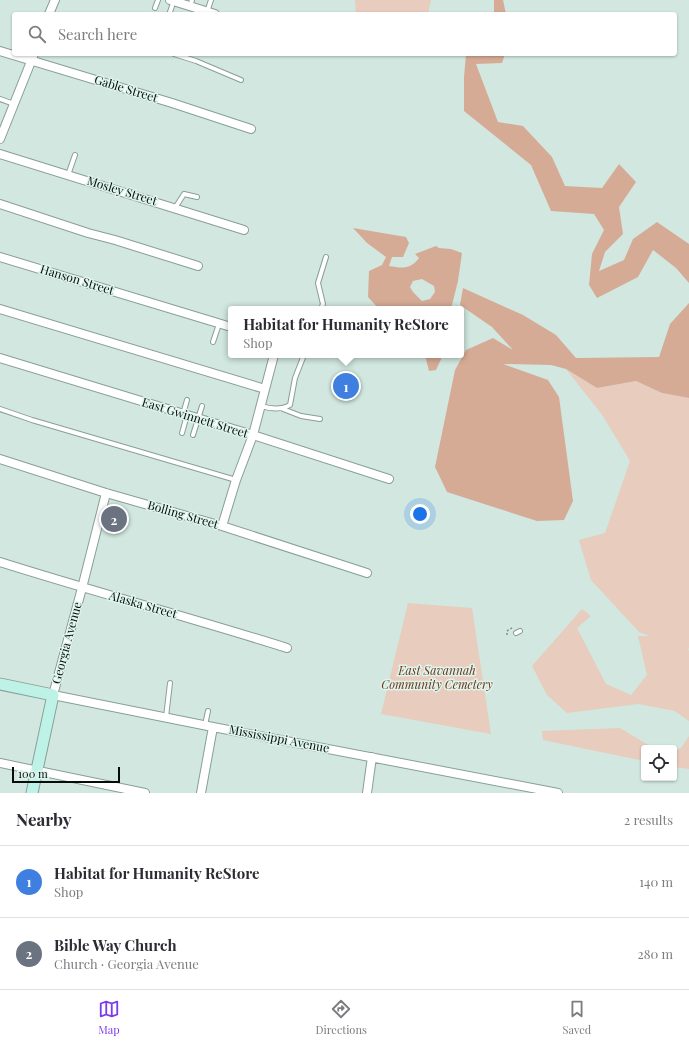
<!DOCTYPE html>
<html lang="en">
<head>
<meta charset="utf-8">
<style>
	:root { --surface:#fff; --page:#f2f2f3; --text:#2b2b33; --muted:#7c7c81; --line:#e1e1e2; --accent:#7c3aed }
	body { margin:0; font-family:"Playfair Display",serif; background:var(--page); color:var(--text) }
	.controls { position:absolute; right:12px; bottom:12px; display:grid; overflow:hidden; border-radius:4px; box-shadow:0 1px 3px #0004 }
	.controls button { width:36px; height:36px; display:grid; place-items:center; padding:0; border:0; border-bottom:1px solid var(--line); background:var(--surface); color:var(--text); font:20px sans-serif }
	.scale { position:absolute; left:12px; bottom:10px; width:108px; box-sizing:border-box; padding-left:4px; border:2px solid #060e0b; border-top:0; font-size:11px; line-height:14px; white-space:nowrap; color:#060e0b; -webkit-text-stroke:3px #def4ed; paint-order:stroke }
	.you { position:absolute; left:420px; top:514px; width:14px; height:14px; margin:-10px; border:3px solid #fff; border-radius:50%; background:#1a73e8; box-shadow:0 0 0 6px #1a73e833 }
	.badge { display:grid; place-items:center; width:26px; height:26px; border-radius:50%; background:var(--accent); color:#fff; font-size:13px; font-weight:700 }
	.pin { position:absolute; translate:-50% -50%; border:2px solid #fff; box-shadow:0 1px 4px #0006 }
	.popup { position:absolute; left:228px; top:306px; width:236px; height:52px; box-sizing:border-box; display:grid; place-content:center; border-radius:4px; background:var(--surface); filter:drop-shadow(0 1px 3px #0005); font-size:13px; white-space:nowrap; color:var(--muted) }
	.popup b { font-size:15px; color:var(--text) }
	.popup::after { content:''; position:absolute; left:50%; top:100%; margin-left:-8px; border:8px solid transparent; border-top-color:var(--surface) }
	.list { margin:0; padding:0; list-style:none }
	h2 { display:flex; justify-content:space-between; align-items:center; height:52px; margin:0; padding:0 16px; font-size:17px }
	h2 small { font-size:13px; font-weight:400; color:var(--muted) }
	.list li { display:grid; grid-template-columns:26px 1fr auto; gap:12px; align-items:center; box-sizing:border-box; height:72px; padding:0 16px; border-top:1px solid var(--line) }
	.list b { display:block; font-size:15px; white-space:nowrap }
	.list p { margin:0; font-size:13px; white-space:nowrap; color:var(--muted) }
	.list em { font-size:13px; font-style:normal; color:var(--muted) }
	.icon { flex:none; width:22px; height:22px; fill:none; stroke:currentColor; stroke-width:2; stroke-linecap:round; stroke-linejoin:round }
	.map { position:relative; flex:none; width:689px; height:793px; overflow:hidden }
	.search { position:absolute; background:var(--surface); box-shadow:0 1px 3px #0004; left:12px; right:12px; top:12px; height:44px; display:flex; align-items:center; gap:10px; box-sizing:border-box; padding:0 14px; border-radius:4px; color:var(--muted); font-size:15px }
	.sheet { height:196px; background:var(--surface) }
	nav { display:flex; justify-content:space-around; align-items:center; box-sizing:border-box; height:56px; border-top:1px solid var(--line); background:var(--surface); font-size:11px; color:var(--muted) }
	nav a { display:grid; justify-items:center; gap:2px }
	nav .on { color:var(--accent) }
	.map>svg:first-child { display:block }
	.green { fill:#e8ccbd }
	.water { fill:#d6ab96; fill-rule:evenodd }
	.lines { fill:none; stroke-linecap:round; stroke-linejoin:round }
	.lane-casing { stroke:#899e97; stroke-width:6 }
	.street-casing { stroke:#899e97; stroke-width:10 }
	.secondary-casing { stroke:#899e97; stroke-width:13 }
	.path { stroke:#81918c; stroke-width:1.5; stroke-dasharray:2 2; stroke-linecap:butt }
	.lane { stroke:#fff; stroke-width:4 }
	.street { stroke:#fff; stroke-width:8 }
	.secondary { stroke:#bff2e7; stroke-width:11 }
	.labels { text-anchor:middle; stroke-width:3; stroke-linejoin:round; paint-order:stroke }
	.street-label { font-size:12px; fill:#060e0b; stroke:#def4ed }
	.park-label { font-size:12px; font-style:italic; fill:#6d3618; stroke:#def4ed }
</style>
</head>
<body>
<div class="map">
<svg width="689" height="793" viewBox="0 0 689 793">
	<rect width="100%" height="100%" fill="#d1e7e0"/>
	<!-- green -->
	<path class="green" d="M 355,0 L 431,0 L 428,14 L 356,14 Z
		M 566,369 L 597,388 L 636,381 L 662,393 L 689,398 L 689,648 L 688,649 L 689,651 L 689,721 L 675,711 L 638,704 L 567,713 L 547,695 L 532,666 L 582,609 L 591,616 L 577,628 L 606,684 L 631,695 L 647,675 L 638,636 L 650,636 L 639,632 L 591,580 L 579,540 L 605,533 L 630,461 L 603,416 Z
		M 408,603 L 472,608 L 491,734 L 381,714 Z
		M 620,728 L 653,748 L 644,748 L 644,761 L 543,740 L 542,731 Z
		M 689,736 L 689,769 L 674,767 L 674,752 L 681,748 Z"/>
	<!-- water -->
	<path class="water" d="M 494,0 L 503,0 L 506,14 L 494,14 Z
		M 466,54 L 505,54 L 502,63 L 476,64 L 498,122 L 523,126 L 552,157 L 565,186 L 602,188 L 619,164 L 636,182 L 619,207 L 623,234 L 605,252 L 599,271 L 624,260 L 633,239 L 657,222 L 689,244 L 689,283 L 676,268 L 653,250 L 638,277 L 597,298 L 589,285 L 592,254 L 604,230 L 594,214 L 551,211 L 531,165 L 464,111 L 464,77 Z
		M 353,228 L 406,237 L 409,243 L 403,257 L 392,257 L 389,266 C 402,268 410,270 419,258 L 415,254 L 436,246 L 439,248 L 451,249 L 462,253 L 458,281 L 451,309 L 379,309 L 368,297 L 369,271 L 382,265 L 386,257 L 367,243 ZM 422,279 L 434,286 L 435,292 L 430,299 L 422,301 L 413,292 L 410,287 L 413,281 Z
		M 463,288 L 523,315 L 556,335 L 576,358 L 659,357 L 670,324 L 689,303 L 689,398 L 662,393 L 636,381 L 597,388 L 566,369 L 551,365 L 503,364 L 548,380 L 559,397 L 573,501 L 564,520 L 537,521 L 447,492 L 435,467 L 455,370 L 466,350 L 493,338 L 513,350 L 492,327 L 460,305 Z
		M 425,355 L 443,355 L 436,370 L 429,371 Z"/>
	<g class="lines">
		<!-- lane casing -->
		<g class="lane-casing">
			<path id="lane" d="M 190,6 L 192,0
				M 155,8 L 158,0
				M 170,12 L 174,0
				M 207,12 L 211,0
				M 174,54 L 196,61 L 241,80
				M 0,99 L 14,104
				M 68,175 L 75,155
				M 175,208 L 184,194 L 197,197
				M 321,309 L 323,304 L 318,283 L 326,257
				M 213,342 L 219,324
				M 261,406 C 271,409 281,410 290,405 L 295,378 L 304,355
				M 0,409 L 32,420 L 236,480
				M 283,409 L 301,416 L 320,419
				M 183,414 L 187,400
				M 182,433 L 187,415
				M 193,435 L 202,406
				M 516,633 L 520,631
				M 166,717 L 170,683
				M 205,725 L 208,711"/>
		</g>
		<!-- street casing -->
		<g class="street-casing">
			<path id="street" d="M 170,0 L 215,14
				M 49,14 L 55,0
				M 0,51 L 172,103 L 251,129
				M 0,139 L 34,54
				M 0,154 L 244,230
				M 0,204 L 88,233 L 115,240 L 198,266
				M 0,257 L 231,327
				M 0,309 L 265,389
				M 0,358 L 253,435 L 389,479
				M 0,459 L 106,493 L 222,526 L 367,573
				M 106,493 L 82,588 L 53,695 L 213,727 L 558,793
				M 222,526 L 236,480 L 253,435 L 274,355
				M 0,562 C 95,592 192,618 287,648
				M 0,763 L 145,793
				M 201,793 L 213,727
				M 367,793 L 372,757"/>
		</g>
		<!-- secondary casing -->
		<g class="secondary-casing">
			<path id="secondary" d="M 0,684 L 53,695 L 32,793"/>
		</g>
		<!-- path -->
		<path class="path" d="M 507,635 L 507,631 L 512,628"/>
		<!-- lane -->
		<use href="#lane" class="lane"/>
		<!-- street -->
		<use href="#street" class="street"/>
		<!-- secondary -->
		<use href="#secondary" class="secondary"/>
	</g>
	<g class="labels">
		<!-- street labels -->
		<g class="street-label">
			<text transform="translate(126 89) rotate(17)" y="4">Gable Street</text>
			<text transform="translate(122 191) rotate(17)" y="4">Mosley Street</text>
			<text transform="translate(77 280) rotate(17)" y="4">Hanson Street</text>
			<text transform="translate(195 418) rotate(17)" y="4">East Gwinnett Street</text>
			<text transform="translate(183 515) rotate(16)" y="4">Bolling Street</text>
			<text transform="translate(143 605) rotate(16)" y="4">Alaska Street</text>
			<text transform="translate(67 643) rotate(-75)" y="4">Georgia Avenue</text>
			<text transform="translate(279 739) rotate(11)" y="4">Mississippi Avenue</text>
		</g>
		<!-- park labels -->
		<g class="park-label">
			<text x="437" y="675">East Savannah<tspan x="437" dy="14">Community Cemetery</tspan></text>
		</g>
	</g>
</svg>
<div class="controls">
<button><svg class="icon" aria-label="locate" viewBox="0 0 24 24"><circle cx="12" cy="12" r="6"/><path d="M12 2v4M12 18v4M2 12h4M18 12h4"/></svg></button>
</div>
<div class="scale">100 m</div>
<div class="you"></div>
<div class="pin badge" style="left:346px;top:386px;background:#3f7fe0">1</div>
<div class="popup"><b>Habitat for Humanity ReStore</b>Shop</div>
<div class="pin badge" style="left:114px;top:519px;background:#6b7280">2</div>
<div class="search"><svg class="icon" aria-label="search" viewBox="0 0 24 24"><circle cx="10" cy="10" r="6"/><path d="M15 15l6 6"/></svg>Search here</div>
</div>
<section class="sheet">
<h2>Nearby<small>2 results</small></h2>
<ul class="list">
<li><span class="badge" style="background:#3f7fe0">1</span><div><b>Habitat for Humanity ReStore</b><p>Shop</p></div><em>140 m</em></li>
<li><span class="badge" style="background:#6b7280">2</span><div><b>Bible Way Church</b><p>Church · Georgia Avenue</p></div><em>280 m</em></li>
</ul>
</section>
<nav>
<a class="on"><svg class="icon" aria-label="map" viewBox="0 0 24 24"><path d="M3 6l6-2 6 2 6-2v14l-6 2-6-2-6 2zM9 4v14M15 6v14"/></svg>Map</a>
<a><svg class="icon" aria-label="directions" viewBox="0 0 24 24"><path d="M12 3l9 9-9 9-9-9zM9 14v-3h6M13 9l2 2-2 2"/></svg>Directions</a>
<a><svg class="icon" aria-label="saved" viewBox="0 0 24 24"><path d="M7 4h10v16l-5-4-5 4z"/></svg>Saved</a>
</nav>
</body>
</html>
